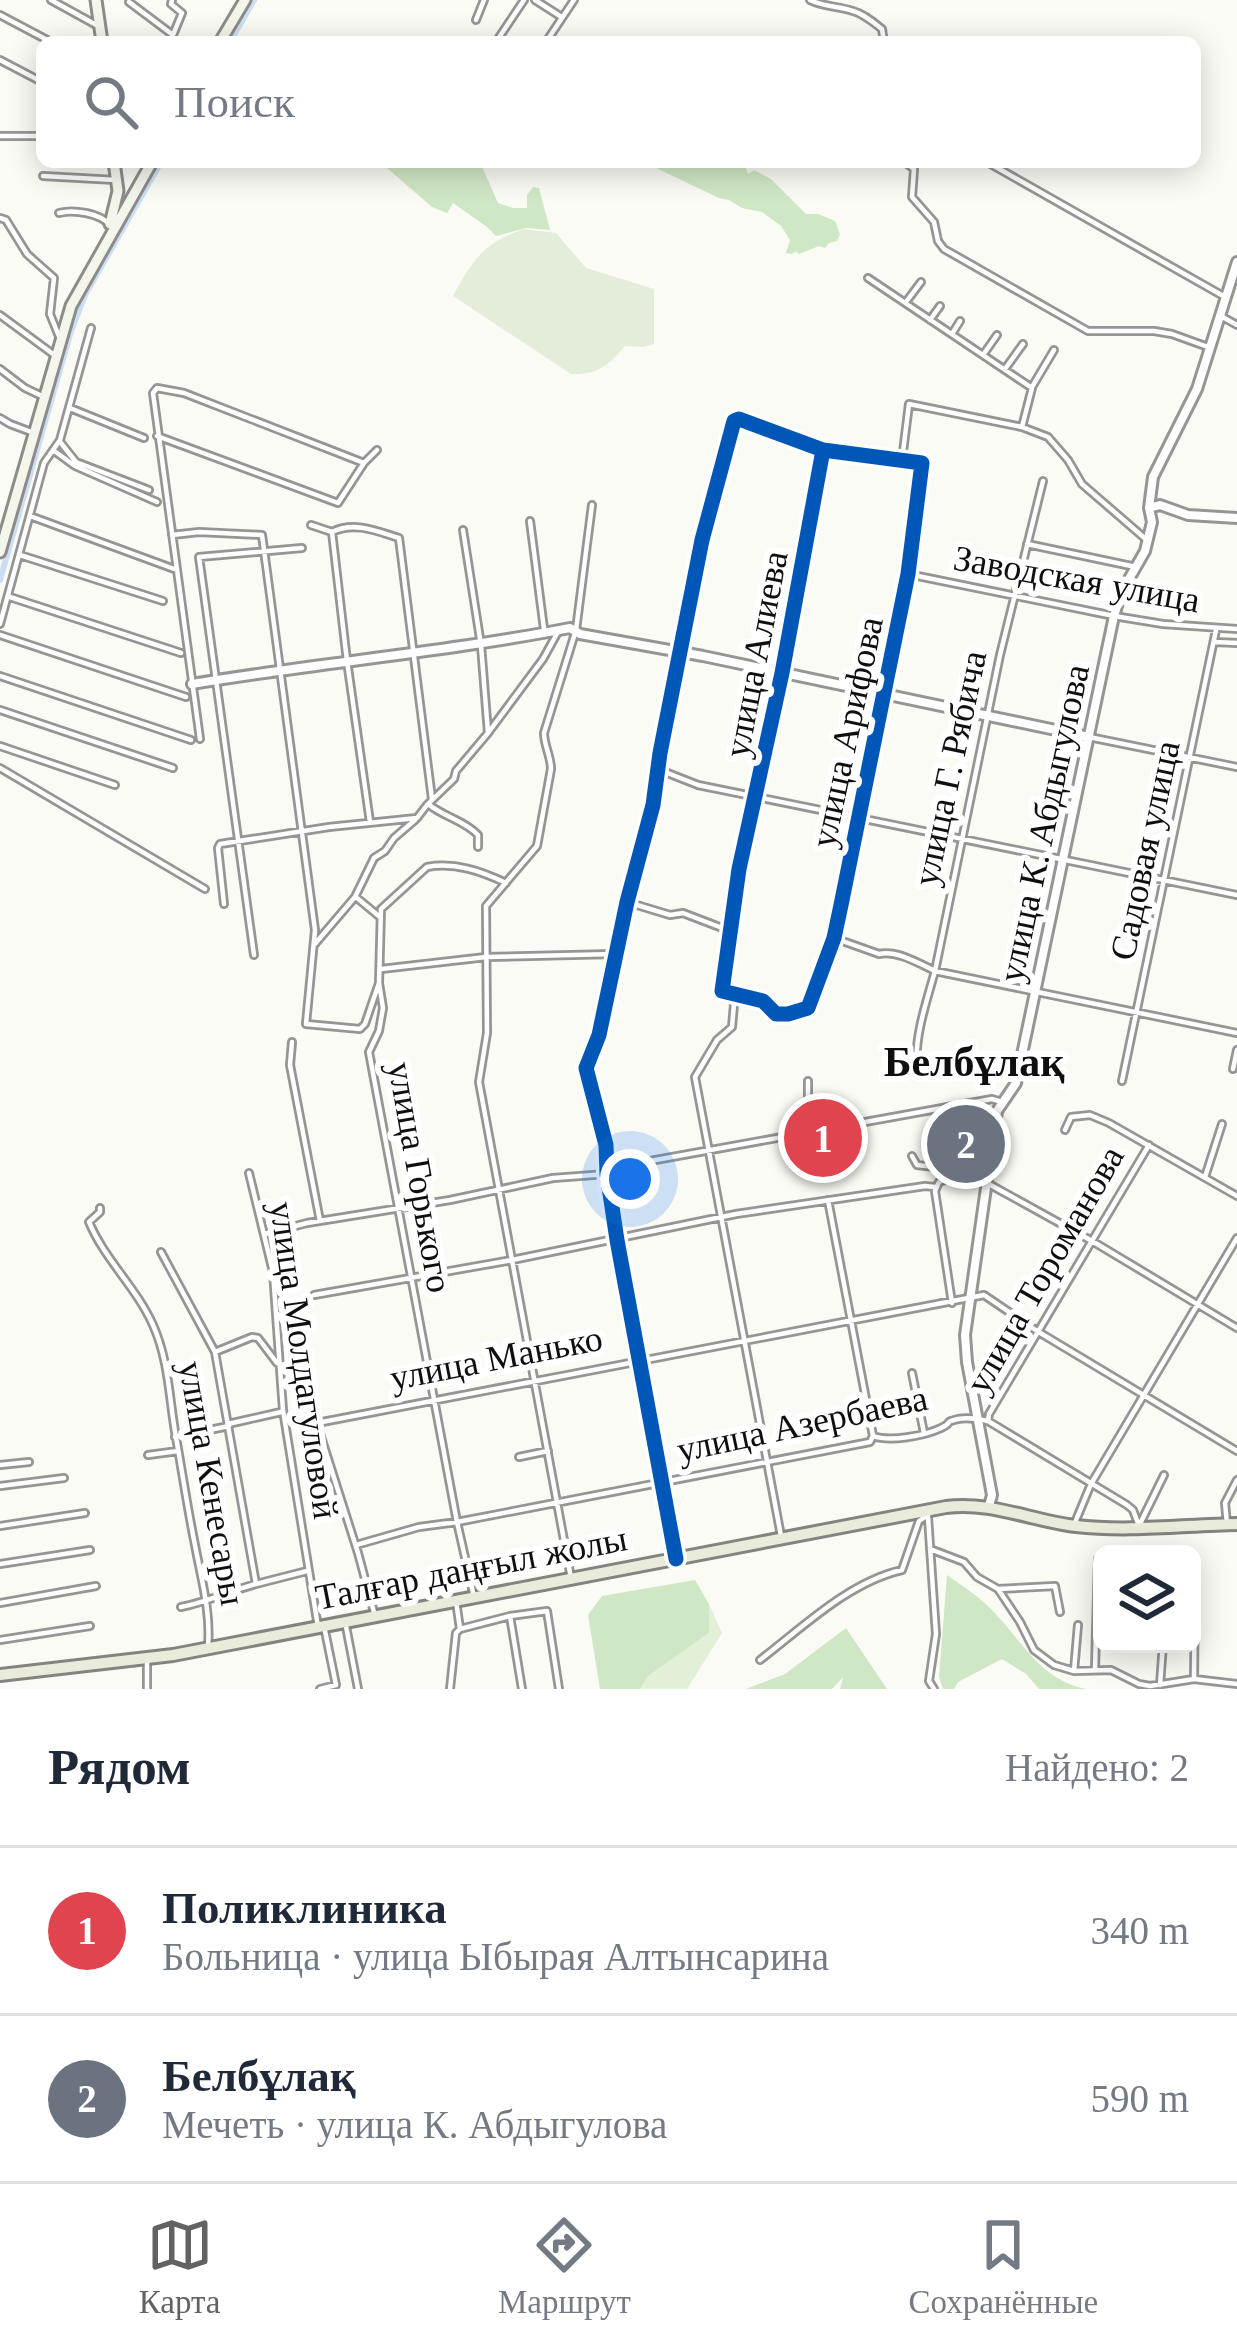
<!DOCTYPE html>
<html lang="ru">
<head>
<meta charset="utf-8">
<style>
	:root { --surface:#fff; --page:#f2f2f3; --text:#1f2937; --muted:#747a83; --line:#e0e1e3; --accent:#626260 }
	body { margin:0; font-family:Georgia,serif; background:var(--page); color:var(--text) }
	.controls { position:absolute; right:36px; bottom:36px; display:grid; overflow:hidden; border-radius:18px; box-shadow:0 6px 30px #0003 }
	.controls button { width:108px; height:108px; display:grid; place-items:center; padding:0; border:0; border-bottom:3px solid var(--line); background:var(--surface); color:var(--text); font:60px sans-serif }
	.you { position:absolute; left:630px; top:1179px; width:42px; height:42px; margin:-30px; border:9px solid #fff; border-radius:50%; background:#1a73e8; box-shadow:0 0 0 18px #1a73e833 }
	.badge { display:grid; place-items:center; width:78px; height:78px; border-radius:50%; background:var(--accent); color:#fff; font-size:39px; font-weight:700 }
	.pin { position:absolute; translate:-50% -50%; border:6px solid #fff; box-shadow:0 3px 12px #0006 }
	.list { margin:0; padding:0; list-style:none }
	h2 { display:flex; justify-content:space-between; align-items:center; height:156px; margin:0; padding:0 48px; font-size:51px }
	h2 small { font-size:39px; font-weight:400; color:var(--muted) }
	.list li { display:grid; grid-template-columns:78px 1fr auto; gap:36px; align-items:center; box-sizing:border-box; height:168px; padding:0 48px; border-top:3px solid var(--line) }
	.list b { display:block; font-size:45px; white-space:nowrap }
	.list p { margin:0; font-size:39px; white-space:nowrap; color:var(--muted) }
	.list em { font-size:39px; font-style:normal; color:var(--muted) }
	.icon { flex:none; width:66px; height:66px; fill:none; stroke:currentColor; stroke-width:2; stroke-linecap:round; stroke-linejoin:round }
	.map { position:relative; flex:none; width:1237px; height:1689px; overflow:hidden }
	.search { position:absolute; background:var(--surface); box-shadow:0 6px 30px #0003; left:36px; right:36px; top:36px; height:132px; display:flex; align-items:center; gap:30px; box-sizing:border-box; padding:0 42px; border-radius:18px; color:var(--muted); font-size:45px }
	.sheet { height:492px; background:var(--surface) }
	nav { display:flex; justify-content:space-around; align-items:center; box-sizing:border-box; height:168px; border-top:3px solid var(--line); background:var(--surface); font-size:33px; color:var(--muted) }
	nav a { display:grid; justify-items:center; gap:6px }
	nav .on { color:var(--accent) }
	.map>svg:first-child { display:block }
	.green { fill:#e1f0d6 }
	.forest { fill:#d0e7c5 }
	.cemetery { fill:#e4ecda }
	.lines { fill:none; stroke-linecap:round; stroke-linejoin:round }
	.canal { stroke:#cddef4; stroke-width:6 }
	.minor-casing { stroke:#959593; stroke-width:10 }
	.tertiary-casing { stroke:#959593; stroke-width:14 }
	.secondary-casing { stroke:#8c8c89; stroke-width:15 }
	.primary-casing { stroke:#838380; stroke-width:16 }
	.minor { stroke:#fefefe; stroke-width:4.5 }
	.tertiary { stroke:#fefefe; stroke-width:8 }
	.secondary { stroke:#f4f5eb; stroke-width:9 }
	.primary { stroke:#ebebdc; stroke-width:10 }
	.cycleway-casing { stroke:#fff; stroke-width:22 }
	.cycleway { stroke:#0057b8; stroke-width:15 }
	.labels { text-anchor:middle; stroke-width:12; stroke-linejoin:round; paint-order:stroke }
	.street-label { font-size:36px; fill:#0f0f0f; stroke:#fff }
	.quarter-label { font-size:42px; font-weight:bold; fill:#0f0f0f; stroke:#fff }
</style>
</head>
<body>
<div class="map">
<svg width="1237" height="1689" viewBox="0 0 1237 1689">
	<rect width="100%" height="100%" fill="#fbfbf5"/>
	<!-- green -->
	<path class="green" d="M 709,1604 L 722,1633 L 687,1689 L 640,1689 L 648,1676 L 709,1633 Z"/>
	<!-- forest -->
	<path class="forest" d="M 380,162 L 480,162 L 498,203 L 513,208 L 527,208 L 527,195 L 533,187 L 539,188 L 550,230 L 526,228 L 496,236 L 487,227 L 453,203 L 447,213 L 432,207 Z
		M 650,162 L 726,162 L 745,165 L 748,174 L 754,170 L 771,179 L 806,214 L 818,214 L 835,221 L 840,234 L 837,241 L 829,243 L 825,248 L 819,246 L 799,254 L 796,251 L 792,254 L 786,253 L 790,240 L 781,226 L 762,212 L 742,208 L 729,200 L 719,198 L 658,169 Z
		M 947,1575 C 962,1586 980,1597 993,1611 C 1022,1641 1042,1682 1087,1689 L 1039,1689 L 1026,1674 L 1002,1659 L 958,1682 L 954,1689 L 943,1689 L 939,1677 Z
		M 695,1580 L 709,1604 L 709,1633 L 648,1676 L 640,1689 L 600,1689 L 588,1615 L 602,1596 Z
		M 846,1628 L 887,1689 L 840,1689 L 843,1677 L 832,1689 L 746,1689 L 785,1674 Z"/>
	<!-- cemetery -->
	<path class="cemetery" d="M 524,229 L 556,233 L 586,268 L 654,289 L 654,344 L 643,347 L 625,346 C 609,365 598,375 571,374 L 453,296 C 472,261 484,242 524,229 Z"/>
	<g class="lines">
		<!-- canal -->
		<path class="canal" d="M 230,42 L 254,0
			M 0,580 L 71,331 L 85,295 L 161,162"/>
		<!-- minor casing -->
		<g class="minor-casing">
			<path id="minor" d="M 51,0 L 100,27
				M 535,0 L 560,16
				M 810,0 C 824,7 838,6 853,11 C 864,14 873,22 882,29 L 884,42
				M 129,2 L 173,35 L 182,13 L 171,4 L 172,0
				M 0,15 L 51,42
				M 476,20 L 484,0
				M 496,42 L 524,0
				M 546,42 L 574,0
				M 0,60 L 42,82
				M 0,136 L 42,136
				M 905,162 L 914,169 L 912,197 L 934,222 L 938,241 L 944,249 L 1088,331 L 1154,331 L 1172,334 L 1208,347
				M 987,162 L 1225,297
				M 43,176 L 116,180
				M 59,213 C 73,209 100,213 110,225
				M 0,218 L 6,220 L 27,254 L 54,278 L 50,314 L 60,339
				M 868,278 L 1032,388 L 1022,427
				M 906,302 L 921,282
				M 0,315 L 53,354
				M 1219,315 L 1237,325
				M 930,320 L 940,306
				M 952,334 L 960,321
				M 983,355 L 997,335
				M 0,369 L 25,388 L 44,397
				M 1005,369 L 1023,344
				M 1032,387 L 1054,350
				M 70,408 L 144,438
				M 0,418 L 10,424 L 34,433
				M 157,436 L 338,503 L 364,463 L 377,450
				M 61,443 L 76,462 L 149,490
				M 53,450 L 75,466 L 157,502
				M 902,460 L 909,404 L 1022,427 L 1048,437 L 1068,460 L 1082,484 L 1148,541
				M 30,516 L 177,570
				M 530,521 L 544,629
				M 311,525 L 332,532
				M 463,530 L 481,645 L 488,733 L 456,771 L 454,779 L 428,804 C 444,817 465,821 478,835 L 478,847
				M 172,535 L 199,532 L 262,535 L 315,930 L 306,1024 L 360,1029 L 365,1024 L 379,983
				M 1027,544 L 1136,567
				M 20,555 L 163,601
				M 908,574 L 1114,616 L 1163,624 L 1237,629
				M 10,597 L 181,653
				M 0,624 L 44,463 L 60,440 L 91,328
				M 0,635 L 186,697
				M 1215,642 L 1237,643
				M 0,676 L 191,740
				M 0,710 L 173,768
				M 488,733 L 543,659 L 559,630
				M 1089,737 L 1237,767
				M 200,739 L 153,393 L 157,388 L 184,393 L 364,463
				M 0,746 L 115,785
				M 0,768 L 205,889
				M 660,770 L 698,785 L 1237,895
				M 370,822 L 347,661 L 332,532 C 354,521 377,531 399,538 L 432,799
				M 357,898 L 380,917
				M 627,902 L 670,915 L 683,913 L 730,931
				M 224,904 L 218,848 L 220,844 L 329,827 L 417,818 L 427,805
				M 834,938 L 879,954 C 897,950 918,963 935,971 L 1237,1033
				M 314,945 L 355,897 L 374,858 L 385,851 L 394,838 L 415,820
				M 254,955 L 199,557 L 302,548
				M 381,969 L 486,957 L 615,954
				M 735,993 L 732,1027 L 717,1040 L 695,1077 L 781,1536
				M 292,1042 L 290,1065 L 320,1221
				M 917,1067 C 914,1037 927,1000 935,971 L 1000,655 L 1043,481
				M 1233,1069 L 1237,1050
				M 808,1081 L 808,1107 L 821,1131
				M 1122,1081 L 1216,630
				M 1065,1130 L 1071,1117 L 1090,1115 L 1109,1123 L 1237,1196
				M 912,1156 L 917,1165 L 935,1167 L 942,1177
				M 249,1173 L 273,1272 L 283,1410 L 318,1627
				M 1205,1177 L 1222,1124
				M 828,1200 L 873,1436
				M 100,1208 L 100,1212 L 89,1222 C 105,1260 136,1287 153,1325 C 170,1363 169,1403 177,1443 C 183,1477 188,1511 195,1545 C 201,1578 211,1612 208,1646
				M 265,1234 L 307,1223 L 450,1200 L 553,1178 L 607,1174 L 650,1161 L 992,1099 L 1002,1102
				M 161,1252 L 215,1352 L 256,1584 C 230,1591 207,1602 181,1607
				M 314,1295 L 512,1260 L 736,1214 L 925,1186 L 935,1187
				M 952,1303 L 935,1191 L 939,1182 L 950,1178 L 987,1183 L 1092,1241 L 1237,1328
				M 278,1314 L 297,1346 L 309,1399 L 358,1553 L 375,1616
				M 215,1352 L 252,1337 L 258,1338 L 277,1363
				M 912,1373 L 924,1433
				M 988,1421 L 989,1414 L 1149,1145
				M 317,1423 L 984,1295 L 1037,1331 L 1237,1451
				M 228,1424 L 281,1412
				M 175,1437 L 229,1426
				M 148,1455 L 178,1451
				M 519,1457 L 548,1451
				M 0,1465 L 29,1462
				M 0,1486 L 64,1478
				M 928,1517 L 936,1634 L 929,1681 L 934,1689
				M 1227,1524 L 1225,1503 L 1237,1480
				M 1074,1525 L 1091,1484 L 1237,1238
				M 0,1526 L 85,1513
				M 1139,1526 L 1164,1475
				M 356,1545 L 419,1527 L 457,1522 L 870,1442 L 873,1436 C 890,1442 924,1436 941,1428 C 955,1421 942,1423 958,1419 C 969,1417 978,1419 988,1421 L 1127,1505 L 1133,1510 L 1139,1526
				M 930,1549 L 964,1562 L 977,1577 L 998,1589 L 1020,1622 L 1034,1650 L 1054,1665 L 1074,1671 L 1111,1670 L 1139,1684 L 1150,1686 L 1194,1679 L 1195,1584
				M 676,1559 L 617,1240 L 607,1174 L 606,1145 L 586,1068 L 599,1035 L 627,902 L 653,805 L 660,753 L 702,540 L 734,421 L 739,419 L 823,450 L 922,463 L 908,574 L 841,905 L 834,938 L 808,1008 L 788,1014 L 776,1014 L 763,1001 L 722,991 L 739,869 L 782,673 L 823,450
				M 0,1564 L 90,1550
				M 571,1578 L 479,1082 L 487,1033 L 486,906 L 537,846 L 551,769 C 551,756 544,746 544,733 L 576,630 L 592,505
				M 256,1584 L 307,1571
				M 998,1589 L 1055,1586 L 1060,1612
				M 474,1597 L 457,1522 L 369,1052 L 379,1031 L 383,1008 L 379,983 L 381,909 L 427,867 C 455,862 481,871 506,883
				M 0,1603 L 96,1586
				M 510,1616 L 547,1611 L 559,1689
				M 345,1621 L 358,1689
				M 460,1629 L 510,1616 L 522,1689
				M 0,1640 L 90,1626
				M 760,1660 C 803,1627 849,1582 902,1570 L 919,1521 L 928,1515
				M 1095,1669 L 1098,1559 L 1102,1559
				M 1074,1671 L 1078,1625
				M 1194,1679 L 1237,1684
				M 1160,1685 L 1163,1644
				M 147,1689 L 147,1658
				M 320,1689 L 336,1685 L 324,1626
				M 450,1689 L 456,1633 L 460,1629 L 456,1601"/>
		</g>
		<!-- tertiary casing -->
		<g class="tertiary-casing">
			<path id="tertiary" d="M 1149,508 L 1160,505 L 1188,515 L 1237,518
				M 192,684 C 318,663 445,652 570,628 L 580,634 L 703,656 L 1089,737
				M 989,1506 L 992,1495 L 967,1362 L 965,1335 L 997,1111 L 1016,1083 L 1114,616 L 1121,593 L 1145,551 L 1152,522 L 1149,508 L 1153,477 L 1197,389 L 1237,262"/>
		</g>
		<!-- secondary casing -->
		<g class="secondary-casing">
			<path id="secondary" d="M 96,0 L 102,42
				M 220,42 L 245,0
				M 110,224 L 118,191 L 114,162
				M 0,552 L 71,306 L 152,162"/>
		</g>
		<!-- primary casing -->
		<g class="primary-casing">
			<path id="primary" d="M 0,1675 L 173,1655 L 946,1507 C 991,1501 1032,1521 1076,1526 C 1128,1532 1185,1525 1237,1524"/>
		</g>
		<!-- minor -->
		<use href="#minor" class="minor"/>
		<!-- tertiary -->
		<use href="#tertiary" class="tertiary"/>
		<!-- secondary -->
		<use href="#secondary" class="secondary"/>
		<!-- primary -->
		<use href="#primary" class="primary"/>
		<!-- cycleway casing -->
		<g class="cycleway-casing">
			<path id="cycleway" d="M 676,1559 L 617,1240 L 607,1174 L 606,1145 L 586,1068 L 599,1035 L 627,902 L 653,805 L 660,753 L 702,540 L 734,421 L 739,419 L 823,450 L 922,463 L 908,574 L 841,905 L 834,938 L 808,1008 L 788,1014 L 776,1014 L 763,1001 L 722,991 L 739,869 L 782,673 L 823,450"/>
		</g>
		<!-- cycleway -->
		<use href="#cycleway" class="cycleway"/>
	</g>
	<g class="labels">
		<!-- street labels -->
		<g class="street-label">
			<text transform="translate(1077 578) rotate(10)" y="13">Заводская улица</text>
			<text transform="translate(755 654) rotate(-79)" y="13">улица Алиева</text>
			<text transform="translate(846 732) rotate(-78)" y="13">улица Арифова</text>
			<text transform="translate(949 768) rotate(-78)" y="13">улица Г. Рябича</text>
			<text transform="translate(1043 823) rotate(-78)" y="13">улица К. Абдыгулова</text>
			<text transform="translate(1144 850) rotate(-78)" y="13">Садовая улица</text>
			<text transform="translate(421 1177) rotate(80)" y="13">улица Горького</text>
			<text transform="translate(1044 1269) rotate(-60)" y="13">улица Тороманова</text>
			<text transform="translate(496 1357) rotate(-11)" y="13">улица Манько</text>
			<text transform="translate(305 1360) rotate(82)" y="13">улица Молдагуловой</text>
			<text transform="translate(802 1423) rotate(-12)" y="13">улица Азербаева</text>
			<text transform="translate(213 1483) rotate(80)" y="13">улица Кенесары</text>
			<text transform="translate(471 1567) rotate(-11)" y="13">Талғар даңғыл жолы</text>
		</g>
		<!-- quarter labels -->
		<g class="quarter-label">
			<text x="974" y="1076">Белбұлақ</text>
		</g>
	</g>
</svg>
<div class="controls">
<button><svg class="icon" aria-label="layers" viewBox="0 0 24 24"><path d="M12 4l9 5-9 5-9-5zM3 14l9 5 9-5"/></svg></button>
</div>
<div class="you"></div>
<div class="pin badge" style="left:823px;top:1138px;background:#e0444e">1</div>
<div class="pin badge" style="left:966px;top:1144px;background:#6b7280">2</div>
<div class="search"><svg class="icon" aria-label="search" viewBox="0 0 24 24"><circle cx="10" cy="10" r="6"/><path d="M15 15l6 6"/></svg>Поиск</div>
</div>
<section class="sheet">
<h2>Рядом<small>Найдено: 2</small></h2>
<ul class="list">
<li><span class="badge" style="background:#e0444e">1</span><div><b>Поликлиника</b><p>Больница · улица Ыбырая Алтынсарина</p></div><em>340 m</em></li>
<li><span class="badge" style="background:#6b7280">2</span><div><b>Белбұлақ</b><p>Мечеть · улица К. Абдыгулова</p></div><em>590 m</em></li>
</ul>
</section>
<nav>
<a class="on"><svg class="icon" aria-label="map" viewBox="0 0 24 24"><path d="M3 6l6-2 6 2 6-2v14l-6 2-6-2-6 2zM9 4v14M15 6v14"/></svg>Карта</a>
<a><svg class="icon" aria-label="directions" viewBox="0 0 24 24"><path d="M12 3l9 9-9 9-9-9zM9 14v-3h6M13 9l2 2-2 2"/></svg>Маршрут</a>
<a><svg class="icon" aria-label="saved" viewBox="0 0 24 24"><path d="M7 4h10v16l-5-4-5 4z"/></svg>Сохранённые</a>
</nav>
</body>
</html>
